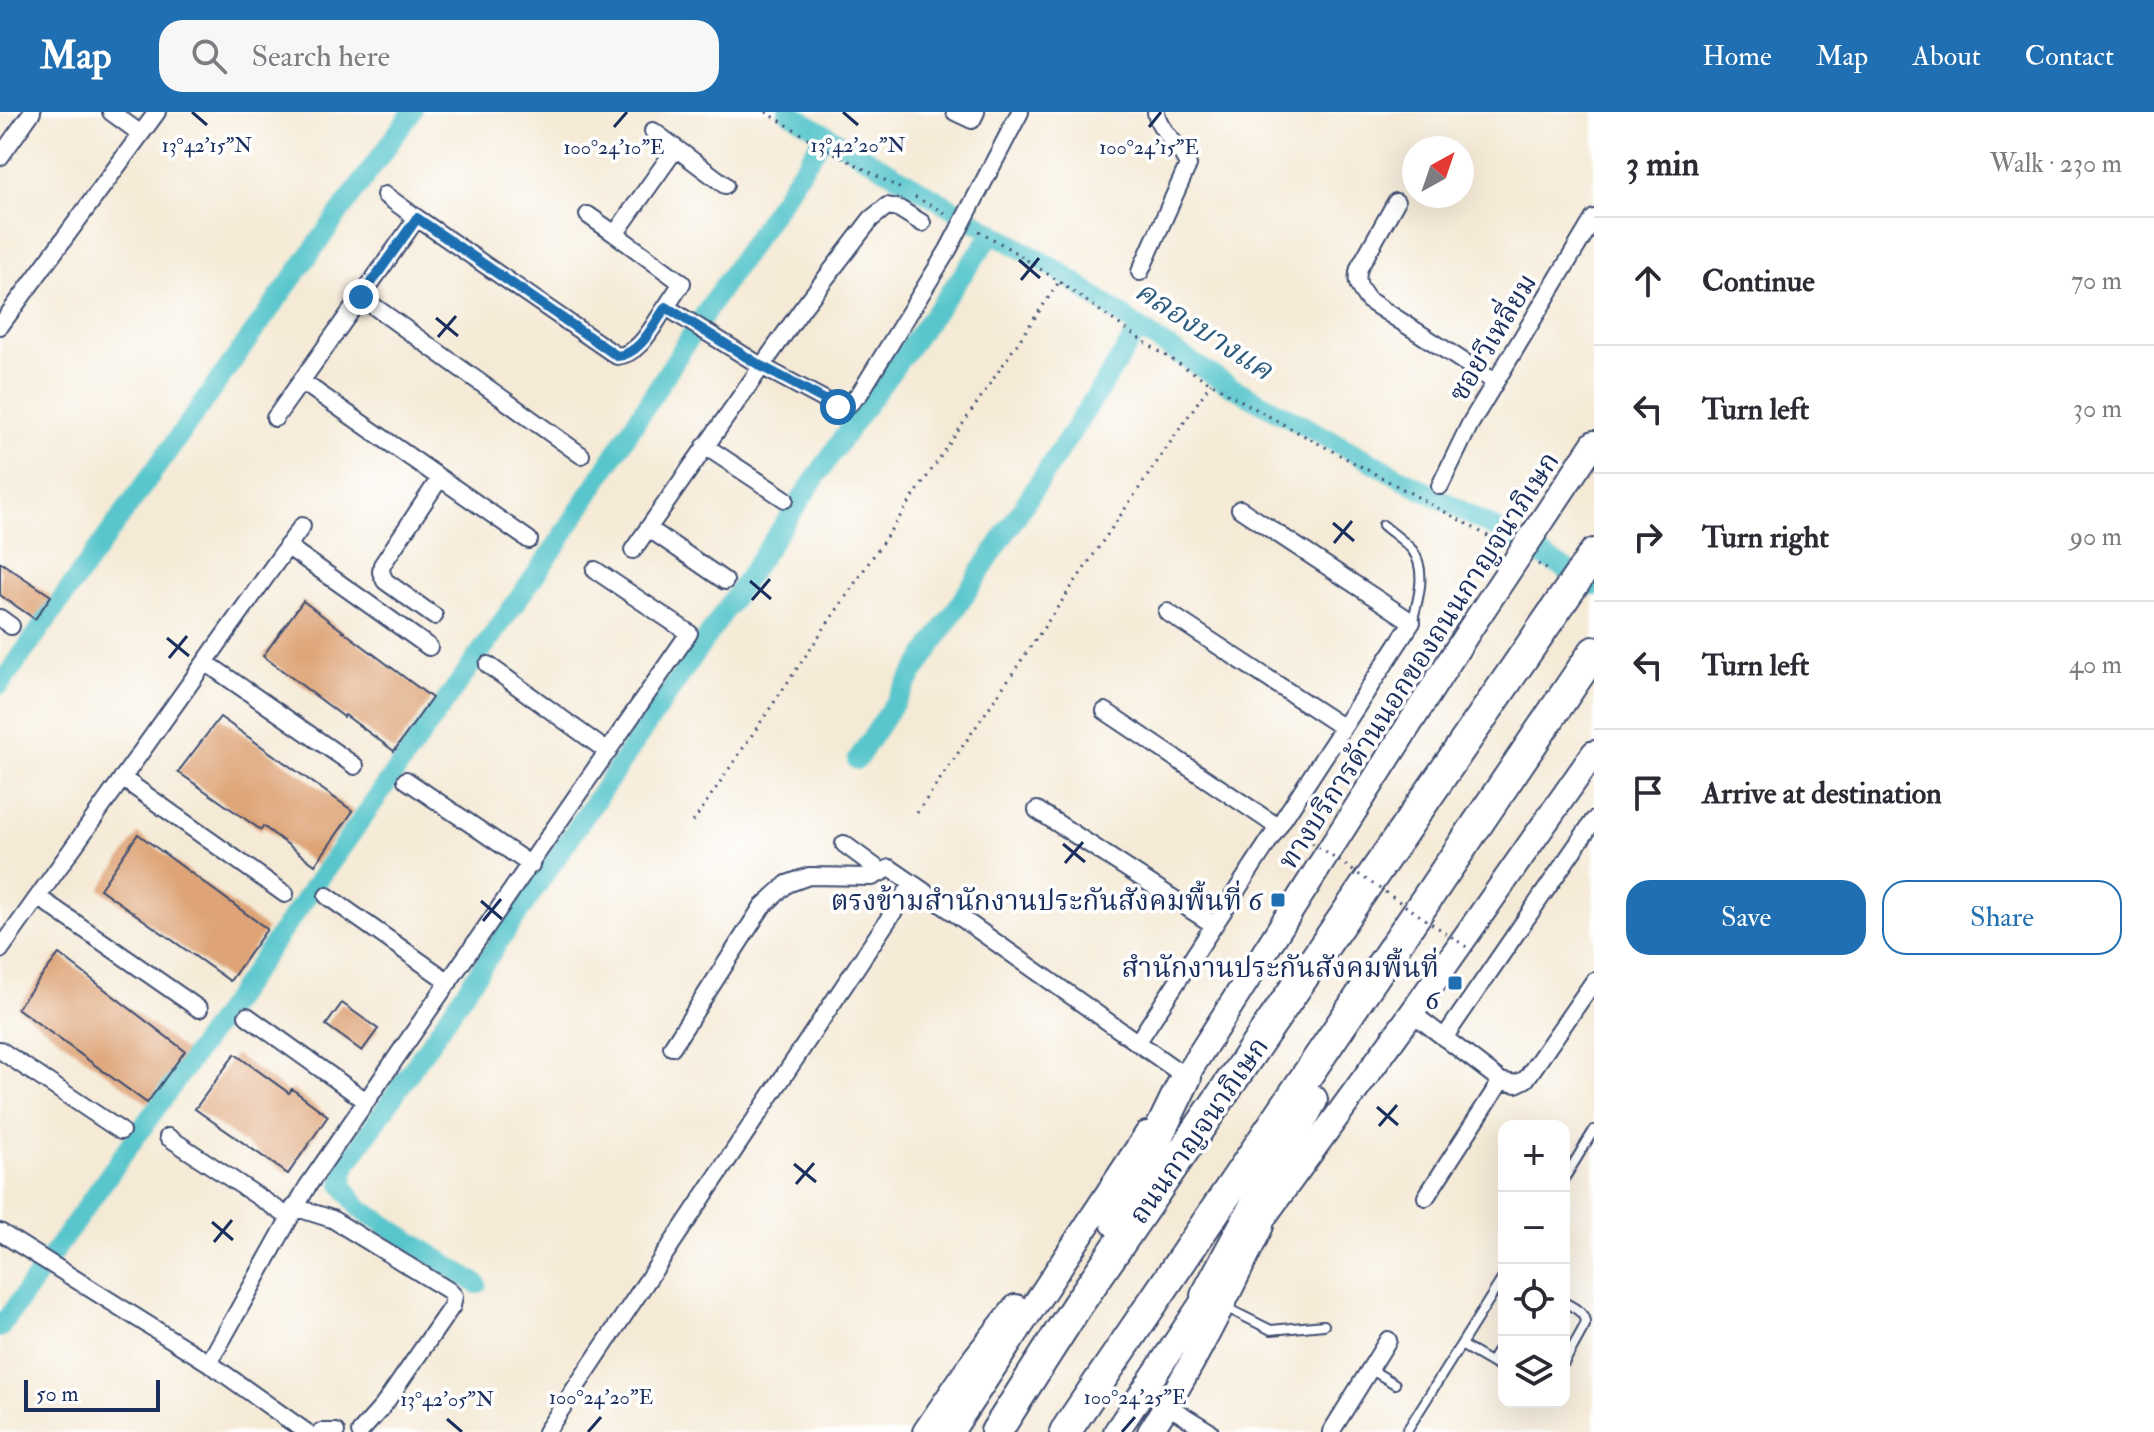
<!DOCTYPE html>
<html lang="en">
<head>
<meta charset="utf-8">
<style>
	:root { --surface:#fff; --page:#f7f7f7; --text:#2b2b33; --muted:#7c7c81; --line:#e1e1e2; --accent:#1f6fb2 }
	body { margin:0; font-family:"IM FELL Double Pica","Noto Serif Thai",serif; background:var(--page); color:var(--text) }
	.controls { position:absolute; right:24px; bottom:24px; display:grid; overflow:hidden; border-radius:16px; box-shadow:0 8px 32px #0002 }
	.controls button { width:72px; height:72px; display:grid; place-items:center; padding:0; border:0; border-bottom:2px solid var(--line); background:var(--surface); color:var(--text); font:40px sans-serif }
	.compass { position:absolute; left:1402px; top:24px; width:72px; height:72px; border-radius:50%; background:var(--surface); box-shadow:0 8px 32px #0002; rotate:40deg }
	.scale { position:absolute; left:24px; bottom:20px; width:136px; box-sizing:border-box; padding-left:8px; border:4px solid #1b2f5e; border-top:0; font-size:22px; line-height:28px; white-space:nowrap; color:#1b2f5e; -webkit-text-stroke:6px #fff; paint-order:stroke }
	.stop { position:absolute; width:24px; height:24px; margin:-18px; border:6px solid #1f6fb2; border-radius:50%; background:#fff }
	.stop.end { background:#1f6fb2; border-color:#fff; box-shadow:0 2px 8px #0008 }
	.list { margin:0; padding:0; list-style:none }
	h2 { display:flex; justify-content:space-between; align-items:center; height:104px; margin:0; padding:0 32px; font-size:34px }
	h2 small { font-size:26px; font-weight:400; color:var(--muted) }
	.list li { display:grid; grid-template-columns:52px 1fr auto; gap:24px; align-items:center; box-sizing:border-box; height:128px; padding:0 32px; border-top:2px solid var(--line) }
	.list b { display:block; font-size:30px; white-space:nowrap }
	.list em { font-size:26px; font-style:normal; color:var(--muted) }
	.actions { display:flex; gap:16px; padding:24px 32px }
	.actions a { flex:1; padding:18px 0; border:2px solid var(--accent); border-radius:24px; text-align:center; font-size:28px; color:var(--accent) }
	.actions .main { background:var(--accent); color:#fff }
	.icon { flex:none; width:44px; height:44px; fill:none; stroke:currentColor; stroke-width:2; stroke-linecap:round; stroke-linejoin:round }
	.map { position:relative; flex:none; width:1594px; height:1320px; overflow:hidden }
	header { display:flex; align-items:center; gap:48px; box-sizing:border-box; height:112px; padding:0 40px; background:var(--accent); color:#fff }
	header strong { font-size:38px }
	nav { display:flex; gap:44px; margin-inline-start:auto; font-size:28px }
	.search { width:560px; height:72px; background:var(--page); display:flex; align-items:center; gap:20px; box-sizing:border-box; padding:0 28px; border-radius:24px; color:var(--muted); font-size:30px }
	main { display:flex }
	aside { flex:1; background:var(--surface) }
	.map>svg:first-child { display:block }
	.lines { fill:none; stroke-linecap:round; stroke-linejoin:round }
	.canal { stroke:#58c6cc; stroke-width:20 }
	.building { fill:#dea477 }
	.lane-casing { stroke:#3c4b70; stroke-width:12 }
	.street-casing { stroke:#3c4b70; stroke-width:20 }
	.secondary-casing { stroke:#3c4b70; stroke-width:28 }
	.highway-casing { stroke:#3c4b70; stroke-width:34 }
	.path { stroke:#3c4b70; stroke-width:3; stroke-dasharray:2 6; stroke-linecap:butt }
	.lane { stroke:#fff; stroke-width:8 }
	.street { stroke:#fff; stroke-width:16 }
	.secondary { stroke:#fff; stroke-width:24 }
	.highway { stroke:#fff; stroke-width:30 }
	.path-bridge { stroke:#3c4b70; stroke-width:3; stroke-dasharray:2 6; stroke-linecap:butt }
	.route { stroke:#1f6fb2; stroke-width:10 }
	.ticks { fill:none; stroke:#1b2f5e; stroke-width:3 }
	.poi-dot { fill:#1f6fb2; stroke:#fff; stroke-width:3 }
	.labels { text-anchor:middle; stroke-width:7; stroke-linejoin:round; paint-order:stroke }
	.street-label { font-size:28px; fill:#1b2f5e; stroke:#fff }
	.poi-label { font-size:28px; fill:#1b2f5e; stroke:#fff; text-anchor:end }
	.water-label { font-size:30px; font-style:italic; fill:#2d5c7f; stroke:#fff }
	.ticks-label { font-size:20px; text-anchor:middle; fill:#1b2f5e; stroke:#fff; stroke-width:7; stroke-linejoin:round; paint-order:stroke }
</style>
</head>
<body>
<header>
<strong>Map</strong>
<div class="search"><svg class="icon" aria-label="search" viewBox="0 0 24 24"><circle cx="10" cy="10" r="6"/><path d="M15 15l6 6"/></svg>Search here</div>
<nav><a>Home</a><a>Map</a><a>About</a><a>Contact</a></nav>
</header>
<main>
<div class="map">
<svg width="1594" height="1320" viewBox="0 0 1594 1320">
	<rect width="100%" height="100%" fill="#fff"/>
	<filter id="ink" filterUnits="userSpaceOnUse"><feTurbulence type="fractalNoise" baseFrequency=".0125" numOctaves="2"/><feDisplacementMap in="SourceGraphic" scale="16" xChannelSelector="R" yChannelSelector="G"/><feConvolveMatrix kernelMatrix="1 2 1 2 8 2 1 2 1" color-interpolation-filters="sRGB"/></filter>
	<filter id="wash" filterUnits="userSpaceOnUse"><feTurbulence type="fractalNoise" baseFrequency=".006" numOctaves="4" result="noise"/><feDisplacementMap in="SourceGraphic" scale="32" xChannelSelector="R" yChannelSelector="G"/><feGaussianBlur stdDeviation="1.8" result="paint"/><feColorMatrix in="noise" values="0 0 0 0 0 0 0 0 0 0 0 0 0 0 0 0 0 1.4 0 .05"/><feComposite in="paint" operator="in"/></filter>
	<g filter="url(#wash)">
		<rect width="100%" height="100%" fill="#f5ead6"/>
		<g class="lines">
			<!-- canal -->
			<path class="canal" d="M 788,0 L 1062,161 L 1155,227 L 1230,274 L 1500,419 L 1594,474
				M 0,573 L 412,0
				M 857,648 L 1140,216
				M 477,1172 L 359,1096 L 342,1072 L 346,1054 L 842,327 L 993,121
				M 0,1216 L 558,431 L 713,189 L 826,22"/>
		</g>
		<g id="blocks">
			<!-- building -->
			<path class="building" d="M 0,450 L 51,484 L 35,507 L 0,483 Z
				M 303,489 L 432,586 L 394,639 L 345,603 L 344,605 L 263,544 Z
				M 220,605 L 353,699 L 315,753 L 263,714 L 261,718 L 178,660 Z
				M 138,722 L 267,817 L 230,869 L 100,777 Z
				M 59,842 L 185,939 L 147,991 L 17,896 Z
				M 342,891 L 378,917 L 362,939 L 326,913 Z
				M 235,942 L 289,981 L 292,977 L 328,1004 L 288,1062 L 195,997 Z"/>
		</g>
	</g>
	<g filter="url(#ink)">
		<use href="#blocks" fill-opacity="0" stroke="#3c4b70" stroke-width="2"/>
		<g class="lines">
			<!-- lane casing -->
			<g class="lane-casing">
				<path id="lane" d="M 1383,413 C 1392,421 1406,430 1413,439 C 1427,459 1418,489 1412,510
					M 1564,1067 L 1594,1018
					M 1564,1190 C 1574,1196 1586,1200 1585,1213 L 1564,1251
					M 1223,1194 L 1271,1218 L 1324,1213
					M 1461,1233 L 1504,1258
					M 1491,1250 L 1504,1229
					M 1370,1257 L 1395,1272
					M 1406,1320 L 1504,1164"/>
			</g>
			<!-- street casing -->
			<g class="street-casing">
				<path id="street" d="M 111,0 L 141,22
					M 955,0 L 972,8 L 976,0
					M 653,19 L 725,73
					M 676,36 L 615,122 L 682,171 L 666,195 L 761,254 L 838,295 L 847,294 L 860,281 L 948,138 L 1020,0
					M 0,45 L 32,0
					M 385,83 L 417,106
					M 1396,90 L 1359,156 C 1355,171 1359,176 1368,188 L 1495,270
					M 588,103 L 615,122
					M 1140,160 L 1188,53 C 1181,34 1158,18 1156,0
					M 361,185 L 581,343
					M 0,214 L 157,0
					M 301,269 L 529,428
					M 275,306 L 417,106 L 617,244 C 641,242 653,213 666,195
					M 705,334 L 785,387
					M 1440,374 L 1470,312 L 1594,106
					M 648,416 L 725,469
					M 287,434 L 429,535
					M 633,438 L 802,197 L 871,107 L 887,94 L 898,96 L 922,111
					M 1167,500 L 1342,615
					M 434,504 L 385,469 L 381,460 L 382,453 L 440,366
					M 0,506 L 11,514
					M 205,550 L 355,654
					M 488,553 L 608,640
					M 1105,599 L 1278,715
					M 122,666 L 285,782
					M 406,668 L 531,753
					M 1037,698 L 1214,813
					M 844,732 L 882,760
					M 327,784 L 449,870
					M 38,785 L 199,897
					M 0,838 L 302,414
					M 1412,901 L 1501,969 L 1516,972 L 1526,967 L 1594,869
					M 247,904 L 366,989
					M 1444,926 L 1594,708
					M 1137,931 L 1412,510 L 1240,397
					M 672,935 L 762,795 L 787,772 L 809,764 L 872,765 L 890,756 L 919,776
					M 0,938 L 121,1019
					M 168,1025 L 289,1105
					M 1426,1085 L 1501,969
					M 294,1095 L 332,1107 L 448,1178 L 454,1184 L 452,1194 L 383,1294 L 360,1320
					M 0,1120 L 209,1251 L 306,1320
					M 209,1251 L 307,1075 L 689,521 L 595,458
					M 1168,1294 L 1210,1320
					M 321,1320 L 336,1320
					M 546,1320 L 906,781 L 919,776 L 1186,965
					M 1331,1320 L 1388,1228"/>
			</g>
			<!-- secondary casing -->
			<g class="secondary-casing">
				<path id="secondary" d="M 1177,978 L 1470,517 L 1594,331
					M 1250,1124 L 1412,901 L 1594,641
					M 925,1320 L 976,1245 L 1016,1195
					M 951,1320 L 1147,1022
					M 1116,1320 L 1216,1170
					M 1150,1320 C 1193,1255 1227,1184 1261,1114"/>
			</g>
			<!-- highway casing -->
			<g class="highway-casing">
				<path id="highway" d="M 1116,1110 L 1186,965
					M 1206,1184 L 1312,988
					M 996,1320 L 1076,1195 L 1594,442
					M 1065,1320 L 1594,540"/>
			</g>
			<!-- path -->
			<path class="path" d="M 766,0 L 823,35 L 905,79
				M 915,85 L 947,102
				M 979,119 C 1048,157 1109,209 1176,250 C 1281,315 1393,369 1500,431
				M 1538,452 L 1552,460
				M 917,701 L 1211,271
				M 693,710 L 1059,170"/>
			<!-- lane -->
			<use href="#lane" class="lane"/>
			<!-- street -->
			<use href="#street" class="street"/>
			<!-- secondary -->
			<use href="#secondary" class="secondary"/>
			<!-- highway -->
			<use href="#highway" class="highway"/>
			<!-- path-bridge -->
			<path class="path-bridge" d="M 1312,731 L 1477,842"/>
		</g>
	</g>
	<g class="lines" filter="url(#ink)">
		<!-- route -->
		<path class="route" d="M 361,185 L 417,106 L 617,244 C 641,242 653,213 666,195 L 761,254 L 838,295"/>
	</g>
	<!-- ticks -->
	<path class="ticks" d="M 192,0 L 207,13M 843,0 L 858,13M 614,15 L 627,0M 1149,15 L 1161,0M 1019,148 L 1040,166M 1021,168 L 1039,146M 436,206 L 458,224M 438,225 L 456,204M 1333,411 L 1354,429M 1334,431 L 1352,409M 750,469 L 771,487M 752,488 L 770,467M 167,526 L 189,544M 169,546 L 187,524M 1063,732 L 1085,750M 1065,751 L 1083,730M 481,789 L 502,807M 483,809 L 501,787M 1377,995 L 1398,1013M 1379,1014 L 1397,993M 794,1052 L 816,1070M 796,1072 L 814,1051M 212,1110 L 233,1128M 214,1130 L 232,1108M 447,1307 L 462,1320M 588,1320 L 601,1305M 1122,1320 L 1135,1305"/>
	<!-- markers -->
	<g class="poi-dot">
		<rect x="1270" y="780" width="16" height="16" rx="4"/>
		<rect x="1447" y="863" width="16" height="16" rx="4"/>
	</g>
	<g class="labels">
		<!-- street labels -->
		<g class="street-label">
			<text transform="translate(1492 225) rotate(-59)" y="10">ซอยวีเหลี่ยม</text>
			<text transform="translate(1418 548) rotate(-57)" y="10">ทางบริการด้านนอกของถนนกาญจนาภิเษก</text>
			<text transform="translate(1198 1018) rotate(-55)" y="10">ถนนกาญจนาภิเษก</text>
		</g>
		<!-- poi labels -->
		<g class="poi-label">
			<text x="1262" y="798">ตรงข้ามสำนักงานประกันสังคมพื้นที่ 6</text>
			<text x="1439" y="865">สำนักงานประกันสังคมพื้นที่<tspan x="1439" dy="32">6</tspan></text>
		</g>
		<!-- water labels -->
		<g class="water-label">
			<text transform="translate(1204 218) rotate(33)" y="10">คลองบางแค</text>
		</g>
	</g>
	<g class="ticks-label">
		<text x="207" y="40">13°42'15"N</text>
		<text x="858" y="40">13°42'20"N</text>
		<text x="614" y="42">100°24'10"E</text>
		<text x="1149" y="42">100°24'15"E</text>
		<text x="601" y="1292">100°24'20"E</text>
		<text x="1135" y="1292">100°24'25"E</text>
		<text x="447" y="1294">13°42'05"N</text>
	</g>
</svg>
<div class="controls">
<button>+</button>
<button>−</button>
<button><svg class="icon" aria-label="locate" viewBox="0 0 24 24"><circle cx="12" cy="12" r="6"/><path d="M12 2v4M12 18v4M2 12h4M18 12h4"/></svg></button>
<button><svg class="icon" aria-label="layers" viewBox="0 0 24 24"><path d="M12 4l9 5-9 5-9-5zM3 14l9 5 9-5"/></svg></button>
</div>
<svg class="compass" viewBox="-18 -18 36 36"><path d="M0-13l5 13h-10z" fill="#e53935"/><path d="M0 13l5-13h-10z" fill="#7c7c81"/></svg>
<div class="scale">50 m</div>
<div class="stop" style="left:838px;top:295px"></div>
<div class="stop end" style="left:361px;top:185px"></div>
</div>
<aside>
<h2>3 min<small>Walk · 230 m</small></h2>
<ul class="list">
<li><svg class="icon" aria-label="ahead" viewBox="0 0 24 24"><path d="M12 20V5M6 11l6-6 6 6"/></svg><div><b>Continue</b></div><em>70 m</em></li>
<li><svg class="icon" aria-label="left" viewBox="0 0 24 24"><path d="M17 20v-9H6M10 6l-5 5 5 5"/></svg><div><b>Turn left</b></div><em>30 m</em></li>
<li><svg class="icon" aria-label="right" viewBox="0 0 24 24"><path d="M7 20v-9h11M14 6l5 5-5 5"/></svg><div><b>Turn right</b></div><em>90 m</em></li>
<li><svg class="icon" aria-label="left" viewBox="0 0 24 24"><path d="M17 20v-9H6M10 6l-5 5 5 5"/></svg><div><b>Turn left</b></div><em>40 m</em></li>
<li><svg class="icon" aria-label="arrive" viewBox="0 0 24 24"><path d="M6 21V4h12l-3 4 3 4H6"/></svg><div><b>Arrive at destination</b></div></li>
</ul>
<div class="actions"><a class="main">Save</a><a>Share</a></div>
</aside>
</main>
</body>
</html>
